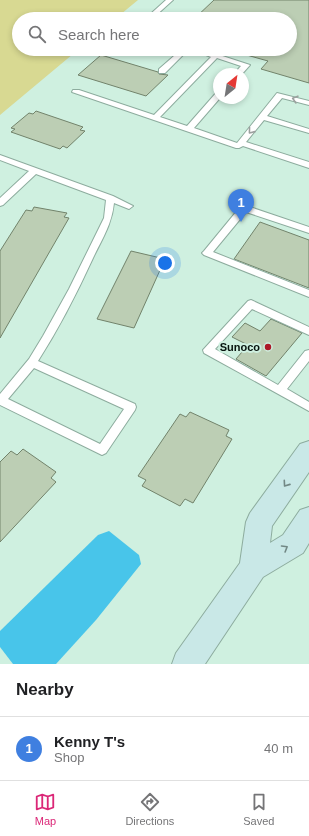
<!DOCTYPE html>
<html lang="en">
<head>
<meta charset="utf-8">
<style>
	:root { --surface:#fff; --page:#f6f6f6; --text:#202124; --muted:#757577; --line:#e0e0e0; --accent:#db2777 }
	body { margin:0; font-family:Helvetica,sans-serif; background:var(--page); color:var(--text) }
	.compass { position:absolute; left:213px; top:68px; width:36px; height:36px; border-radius:50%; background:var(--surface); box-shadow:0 2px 6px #0003; rotate:30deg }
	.you { position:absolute; left:165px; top:263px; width:14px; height:14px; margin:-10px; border:3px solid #fff; border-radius:50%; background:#1a73e8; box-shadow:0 0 0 6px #1a73e833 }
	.badge { display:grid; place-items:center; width:26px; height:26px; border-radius:50%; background:var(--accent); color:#fff; font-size:13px; font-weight:700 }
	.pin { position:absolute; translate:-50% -33px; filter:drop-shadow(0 1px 2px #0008) }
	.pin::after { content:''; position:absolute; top:21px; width:14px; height:12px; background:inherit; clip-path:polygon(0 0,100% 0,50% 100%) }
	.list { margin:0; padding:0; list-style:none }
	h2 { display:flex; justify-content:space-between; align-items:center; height:52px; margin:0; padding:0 16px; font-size:17px }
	h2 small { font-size:13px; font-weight:400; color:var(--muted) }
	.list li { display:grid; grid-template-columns:26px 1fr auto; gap:12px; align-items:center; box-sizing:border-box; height:64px; padding:0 16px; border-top:1px solid var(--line) }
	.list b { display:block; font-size:15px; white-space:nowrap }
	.list p { margin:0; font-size:13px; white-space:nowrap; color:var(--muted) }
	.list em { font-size:13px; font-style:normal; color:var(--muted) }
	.icon { flex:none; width:22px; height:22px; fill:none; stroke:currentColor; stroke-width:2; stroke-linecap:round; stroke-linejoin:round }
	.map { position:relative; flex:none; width:309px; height:664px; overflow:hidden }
	.search { position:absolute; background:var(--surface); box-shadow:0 2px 6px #0003; left:12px; right:12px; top:12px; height:44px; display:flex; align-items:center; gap:10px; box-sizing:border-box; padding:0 14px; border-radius:22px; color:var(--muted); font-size:15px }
	.sheet { height:116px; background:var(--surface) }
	nav { display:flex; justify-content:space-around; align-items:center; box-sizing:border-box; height:56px; border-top:1px solid var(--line); background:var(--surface); font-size:11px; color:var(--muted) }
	nav a { display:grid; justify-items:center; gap:2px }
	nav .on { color:var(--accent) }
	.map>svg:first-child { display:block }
	.green { fill:#d8d992 }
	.water { fill:#48c5ea }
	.building { fill:#bcceb4; stroke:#72836b }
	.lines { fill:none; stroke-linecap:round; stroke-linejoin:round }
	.service-casing { stroke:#8dac9e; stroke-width:2 }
	.secondary-casing { stroke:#8dac9e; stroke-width:2 }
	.service { fill:#fff; fill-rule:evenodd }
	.secondary { fill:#c9e8e7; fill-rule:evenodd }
	.oneway { stroke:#9ca19f }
	.oneway2 { stroke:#728885 }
	.poi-dot { fill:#ac1827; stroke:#cff0e0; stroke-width:1.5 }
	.labels { text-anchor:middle; stroke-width:4; stroke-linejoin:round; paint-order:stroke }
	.poi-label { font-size:11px; font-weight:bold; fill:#07130e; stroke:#cff0e0; text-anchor:end }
</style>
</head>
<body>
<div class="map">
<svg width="309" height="664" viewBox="0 0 309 664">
	<rect width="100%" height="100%" fill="#cff0e0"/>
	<!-- green -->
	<path class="green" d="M 0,0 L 138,0 L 115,19 L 19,19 L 19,49 L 79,49 L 0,115 Z"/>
	<!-- water -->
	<path class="water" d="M 109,531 L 139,555 L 141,564 L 96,620 L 56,664 L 13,664 L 0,647 L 0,631 L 98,535 Z"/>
	<!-- building -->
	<path class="building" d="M 214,0 L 309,0 L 309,83 L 261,69 L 268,61 L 243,54 L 243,49 L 290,49 L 290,19 L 194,19 Z
		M 101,55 L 158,72 L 159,74 L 168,75 L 146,96 L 78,75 Z
		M 36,111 L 83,127 L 80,130 L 85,131 L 67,148 L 63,146 L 60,149 L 11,132 L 15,129 L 11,128 L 29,113 L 33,114 Z
		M 34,207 L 67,213 L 64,217 L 69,218 L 0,338 L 0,251 L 26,210 L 32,211 Z
		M 260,222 L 309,240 L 309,288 L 234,259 Z
		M 131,251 L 165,259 L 134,328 L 97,319 Z
		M 271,319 L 302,333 L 266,376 L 236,359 L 248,345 L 232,337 L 245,323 L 260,331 Z
		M 190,412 L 229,430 L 226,436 L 232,439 L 193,503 L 185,499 L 180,506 L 142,486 L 146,480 L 138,476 L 180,414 L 186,417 Z
		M 23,449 L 56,472 L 51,478 L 56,482 L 0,542 L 0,462 L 11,451 L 17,455 Z"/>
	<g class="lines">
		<!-- service casing -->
		<g class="service-casing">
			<path id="service" d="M 166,0 L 173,0 L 152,19 L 145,19 Z
				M 182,49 L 189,49 L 165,73 L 159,73 L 159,69 Z
				M 191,49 L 201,49 L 250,65 L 242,74 L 234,74 L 241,66 L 217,58 L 160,117 L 187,126 L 216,93 L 219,93 L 219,98 L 220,98 L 194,128 L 237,143 L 277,93 L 309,101 L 309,105 L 282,98 L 267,116 L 309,129 L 309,133 L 264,120 L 246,142 L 309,162 L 309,168 L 243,146 L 239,148 L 236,148 L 72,92 L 73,90 L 79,90 L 154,115 L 211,57 Z
				M 0,155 L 113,196 L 133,206 L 129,209 L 114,203 C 112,224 102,239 93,258 C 77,293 59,328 38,361 L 135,404 L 136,407 L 135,410 L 106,453 L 102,455 L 0,405 L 0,394 L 29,359 L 43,336 L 69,289 L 104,218 L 106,200 L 36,174 L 3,205 L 0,206 L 0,198 L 29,171 L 0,160 ZM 34,368 L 124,409 L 100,444 L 8,399 Z
				M 244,205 L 309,227 L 309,233 L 246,212 L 213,252 L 309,290 L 309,297 L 204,255 L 202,253 L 204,251 L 241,206 Z
				M 251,300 L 309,327 L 309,335 L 252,309 L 215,349 L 278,385 L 305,351 L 309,350 L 309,361 L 287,389 L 309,402 L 309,411 L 204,353 L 203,350 L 248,301 Z"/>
		</g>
		<!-- secondary casing -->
		<g class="secondary-casing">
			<path id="secondary" d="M 309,441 L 309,472 L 272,526 L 270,543 L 283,535 L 300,510 L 309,507 L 309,543 L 303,553 L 263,577 L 205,664 L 172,664 L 176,653 L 240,563 L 246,522 L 250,513 L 300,444 Z"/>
		</g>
		<!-- service -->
		<use href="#service" class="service"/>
		<!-- secondary -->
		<use href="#secondary" class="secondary"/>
	</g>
	<!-- one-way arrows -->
	<defs><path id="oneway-chevron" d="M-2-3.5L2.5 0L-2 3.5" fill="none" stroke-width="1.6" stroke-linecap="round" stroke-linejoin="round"/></defs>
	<g class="oneway">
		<use href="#oneway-chevron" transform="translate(295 99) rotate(-164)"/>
		<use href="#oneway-chevron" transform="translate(251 131) rotate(129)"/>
	</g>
	<g class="oneway2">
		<use href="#oneway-chevron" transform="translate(286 484) rotate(125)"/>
		<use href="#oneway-chevron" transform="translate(285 548) rotate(-31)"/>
	</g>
	<!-- markers -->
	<circle class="poi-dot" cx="268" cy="347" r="4"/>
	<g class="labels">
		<!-- poi labels -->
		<g class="poi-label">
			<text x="260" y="351">Sunoco</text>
		</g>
	</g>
</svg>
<svg class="compass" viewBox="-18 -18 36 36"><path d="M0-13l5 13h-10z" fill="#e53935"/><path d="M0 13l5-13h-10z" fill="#757577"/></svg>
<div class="you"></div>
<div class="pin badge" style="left:241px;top:222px;background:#3f7fe0">1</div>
<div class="search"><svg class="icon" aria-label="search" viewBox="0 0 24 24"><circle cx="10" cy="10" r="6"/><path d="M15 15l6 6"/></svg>Search here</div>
</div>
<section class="sheet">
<h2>Nearby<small></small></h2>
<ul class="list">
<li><span class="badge" style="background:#3f7fe0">1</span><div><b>Kenny T's</b><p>Shop</p></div><em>40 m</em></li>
</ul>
</section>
<nav>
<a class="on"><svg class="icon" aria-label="map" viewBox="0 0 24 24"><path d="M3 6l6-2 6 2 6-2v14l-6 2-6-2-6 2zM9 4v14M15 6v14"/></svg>Map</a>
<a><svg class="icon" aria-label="directions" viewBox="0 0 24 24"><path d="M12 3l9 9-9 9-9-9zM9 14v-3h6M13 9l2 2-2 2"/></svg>Directions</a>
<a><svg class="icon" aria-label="saved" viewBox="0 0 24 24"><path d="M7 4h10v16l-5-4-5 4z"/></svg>Saved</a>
</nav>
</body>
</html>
